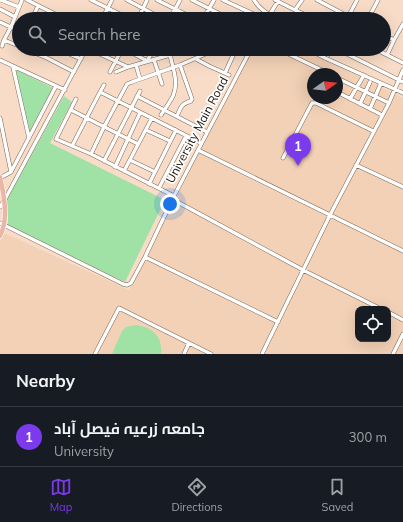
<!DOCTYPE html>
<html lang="en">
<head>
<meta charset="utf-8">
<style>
	:root { --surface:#171b24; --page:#20242c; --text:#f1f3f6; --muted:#9ea1a6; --line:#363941; --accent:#7c3aed }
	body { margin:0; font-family:Mulish,Cairo,sans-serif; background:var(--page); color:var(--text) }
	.controls { position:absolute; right:12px; bottom:12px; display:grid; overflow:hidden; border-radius:8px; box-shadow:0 4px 16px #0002 }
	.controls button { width:36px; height:36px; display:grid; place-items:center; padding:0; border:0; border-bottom:1px solid var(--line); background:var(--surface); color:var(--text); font:20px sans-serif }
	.compass { position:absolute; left:307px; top:68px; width:36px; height:36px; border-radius:50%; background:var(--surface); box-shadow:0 4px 16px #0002; rotate:75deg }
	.you { position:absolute; left:170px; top:204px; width:14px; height:14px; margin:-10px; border:3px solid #fff; border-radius:50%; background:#1a73e8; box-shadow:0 0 0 6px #1a73e833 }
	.badge { display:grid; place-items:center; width:26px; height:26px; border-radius:50%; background:var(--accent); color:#fff; font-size:13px; font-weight:700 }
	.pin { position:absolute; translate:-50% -33px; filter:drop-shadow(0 1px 2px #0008) }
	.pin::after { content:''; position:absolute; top:21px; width:14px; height:12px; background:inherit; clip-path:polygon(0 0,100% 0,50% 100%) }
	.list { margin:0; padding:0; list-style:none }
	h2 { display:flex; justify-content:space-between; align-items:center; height:52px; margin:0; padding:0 16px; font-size:17px }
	h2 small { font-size:13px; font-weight:400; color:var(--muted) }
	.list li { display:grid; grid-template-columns:26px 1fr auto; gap:12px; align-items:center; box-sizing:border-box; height:60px; padding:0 16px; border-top:1px solid var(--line) }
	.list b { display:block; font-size:15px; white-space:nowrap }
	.list p { margin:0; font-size:13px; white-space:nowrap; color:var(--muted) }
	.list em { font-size:13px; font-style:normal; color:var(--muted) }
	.icon { flex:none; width:22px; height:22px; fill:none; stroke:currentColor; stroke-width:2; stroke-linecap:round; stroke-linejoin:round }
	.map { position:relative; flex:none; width:403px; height:354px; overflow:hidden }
	.search { position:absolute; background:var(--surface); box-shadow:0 4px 16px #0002; left:12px; right:12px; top:12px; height:44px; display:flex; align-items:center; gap:10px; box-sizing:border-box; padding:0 14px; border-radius:22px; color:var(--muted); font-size:15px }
	.sheet { height:112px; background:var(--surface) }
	nav { display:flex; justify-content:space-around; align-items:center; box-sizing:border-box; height:56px; border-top:1px solid var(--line); background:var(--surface); font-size:11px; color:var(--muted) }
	nav a { display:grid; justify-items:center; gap:2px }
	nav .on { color:var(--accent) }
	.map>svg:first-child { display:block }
	.built { fill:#f2d1b6; fill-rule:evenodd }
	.green { fill:#a0e2a5 }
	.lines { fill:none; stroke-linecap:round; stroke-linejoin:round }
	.minor-casing { stroke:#7f6855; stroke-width:4.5 }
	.major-casing { stroke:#fff; stroke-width:5.5 }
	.minor { stroke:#fff; stroke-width:3.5 }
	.major { stroke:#ecb6a6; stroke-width:4.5 }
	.labels { text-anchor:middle; stroke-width:3.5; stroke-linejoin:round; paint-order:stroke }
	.street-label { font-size:12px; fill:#1e150d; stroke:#fff }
</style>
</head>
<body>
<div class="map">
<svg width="403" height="354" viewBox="0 0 403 354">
	<rect width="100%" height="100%" fill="#f8dcc7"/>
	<!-- built -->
	<path class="built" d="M 252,49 L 303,49 L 403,98 L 403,354 L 0,354 L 0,242 L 4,233 L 129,290 ZM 313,74 L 337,74 L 337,98 L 313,98 ZM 358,309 L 388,309 L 388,339 L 358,339 Z"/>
	<!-- green -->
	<path class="green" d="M 13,68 L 53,88 L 28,139 Z
		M 64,96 L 72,102 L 50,143 L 165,200 L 125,282 L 8,228 L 8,216 L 5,203 Z
		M 136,325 C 152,327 163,336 161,354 L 112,354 L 122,331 L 126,327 Z"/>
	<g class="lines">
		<!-- minor casing -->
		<g class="minor-casing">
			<path id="minor" d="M 1,0 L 19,7
				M 27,0 L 65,19
				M 91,0 L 130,19
				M 127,0 L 163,19
				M 157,0 L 195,19
				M 192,0 L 230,19
				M 223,0 L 264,19
				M 254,0 C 259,9 267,14 277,19
				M 275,0 L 295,10
				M 302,0 L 295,10 L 314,19
				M 317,0 L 353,19
				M 0,9 L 15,17
				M 32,19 L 38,6
				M 102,19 L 112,0
				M 138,19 L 147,0
				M 170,19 L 180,0
				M 203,19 L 214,0
				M 267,19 L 278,1
				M 347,19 L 357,0
				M 368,19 L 378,0
				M 0,22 L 19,31
				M 384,35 L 394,40 L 403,24
				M 4,40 L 19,46
				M 2,46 L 4,40 L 11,27 L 22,0
				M 25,49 L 47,58 L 74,72
				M 58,49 L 81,59
				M 89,49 L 128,67
				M 125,49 L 147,61 L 154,49
				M 278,49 L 330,74
				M 308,49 L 325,58 L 403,93
				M 337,49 L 403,82
				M 375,49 L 403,63
				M 328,55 L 331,49
				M 387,55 L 394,40
				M 196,59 L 209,66 L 229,75
				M 0,60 L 65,90
				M 154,60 L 162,84
				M 136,65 L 140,79
				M 13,67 L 29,138
				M 110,72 L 122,49
				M 116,72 L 128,67 L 170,55 C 173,68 179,83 173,96 C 170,102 165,109 161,115
				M 225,73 L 236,49
				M 337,78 L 389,103
				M 104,85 L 100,92 L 201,143
				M 341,94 L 382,115
				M 137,96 L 207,132
				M 76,99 L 56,139 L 91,154 L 174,196
				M 350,99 L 364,75
				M 360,104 L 370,82
				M 370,109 L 381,83
				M 71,110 L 138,144
				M 177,116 C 181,107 181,104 191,101 L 192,99 L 180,65
				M 0,118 L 11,172
				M 146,130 L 170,141
				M 72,146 L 100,92
				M 198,150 L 403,251
				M 91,154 L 104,127 L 127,84 L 132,82 L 180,65 L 217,49
				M 283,158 L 312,103 L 316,103 L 373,131
				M 130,160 L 155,172
				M 104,161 L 140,91
				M 356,165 L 403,187
				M 115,167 L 140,113
				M 124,171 L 152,118
				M 0,178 L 11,172 L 56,86
				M 149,184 L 176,130
				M 159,188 L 186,136
				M 172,199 L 303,270 L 381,309
				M 0,207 L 4,201 L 86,49
				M 0,223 L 123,284 L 127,285 L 131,283 L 145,257 L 174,196 L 251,49
				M 145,257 L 278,322
				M 388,312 L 403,320
				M 95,354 L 119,308 L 211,354
				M 184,354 L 189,343
				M 262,354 L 330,215 L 389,103 L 403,70
				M 393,354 L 403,334"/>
		</g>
		<!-- major casing -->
		<g class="major-casing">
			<path id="major" d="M 0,177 C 4,196 9,218 0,236"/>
		</g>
		<!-- minor -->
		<use href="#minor" class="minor"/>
		<!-- major -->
		<use href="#major" class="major"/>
	</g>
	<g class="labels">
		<!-- street labels -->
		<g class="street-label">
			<text transform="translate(197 130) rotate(-62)" y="4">University Main Road</text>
		</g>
	</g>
</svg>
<div class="controls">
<button><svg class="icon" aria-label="locate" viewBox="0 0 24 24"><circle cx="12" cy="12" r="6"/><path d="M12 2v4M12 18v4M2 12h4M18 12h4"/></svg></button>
</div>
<svg class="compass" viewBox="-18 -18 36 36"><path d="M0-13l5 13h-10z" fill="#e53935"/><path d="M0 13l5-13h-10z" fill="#9ea1a6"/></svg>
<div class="you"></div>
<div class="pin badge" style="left:298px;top:166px">1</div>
<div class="search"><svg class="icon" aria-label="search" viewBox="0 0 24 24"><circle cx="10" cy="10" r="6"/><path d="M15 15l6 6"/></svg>Search here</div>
</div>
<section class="sheet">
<h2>Nearby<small></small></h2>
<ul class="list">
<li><span class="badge">1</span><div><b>جامعہ زرعیہ فیصل آباد</b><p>University</p></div><em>300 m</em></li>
</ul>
</section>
<nav>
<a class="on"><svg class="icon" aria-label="map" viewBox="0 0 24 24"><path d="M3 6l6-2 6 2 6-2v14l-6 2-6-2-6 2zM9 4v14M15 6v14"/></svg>Map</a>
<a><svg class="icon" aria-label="directions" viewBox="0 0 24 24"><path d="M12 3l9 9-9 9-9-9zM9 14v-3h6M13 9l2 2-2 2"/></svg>Directions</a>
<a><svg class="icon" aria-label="saved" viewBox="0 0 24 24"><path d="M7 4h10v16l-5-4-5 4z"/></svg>Saved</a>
</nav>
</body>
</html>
